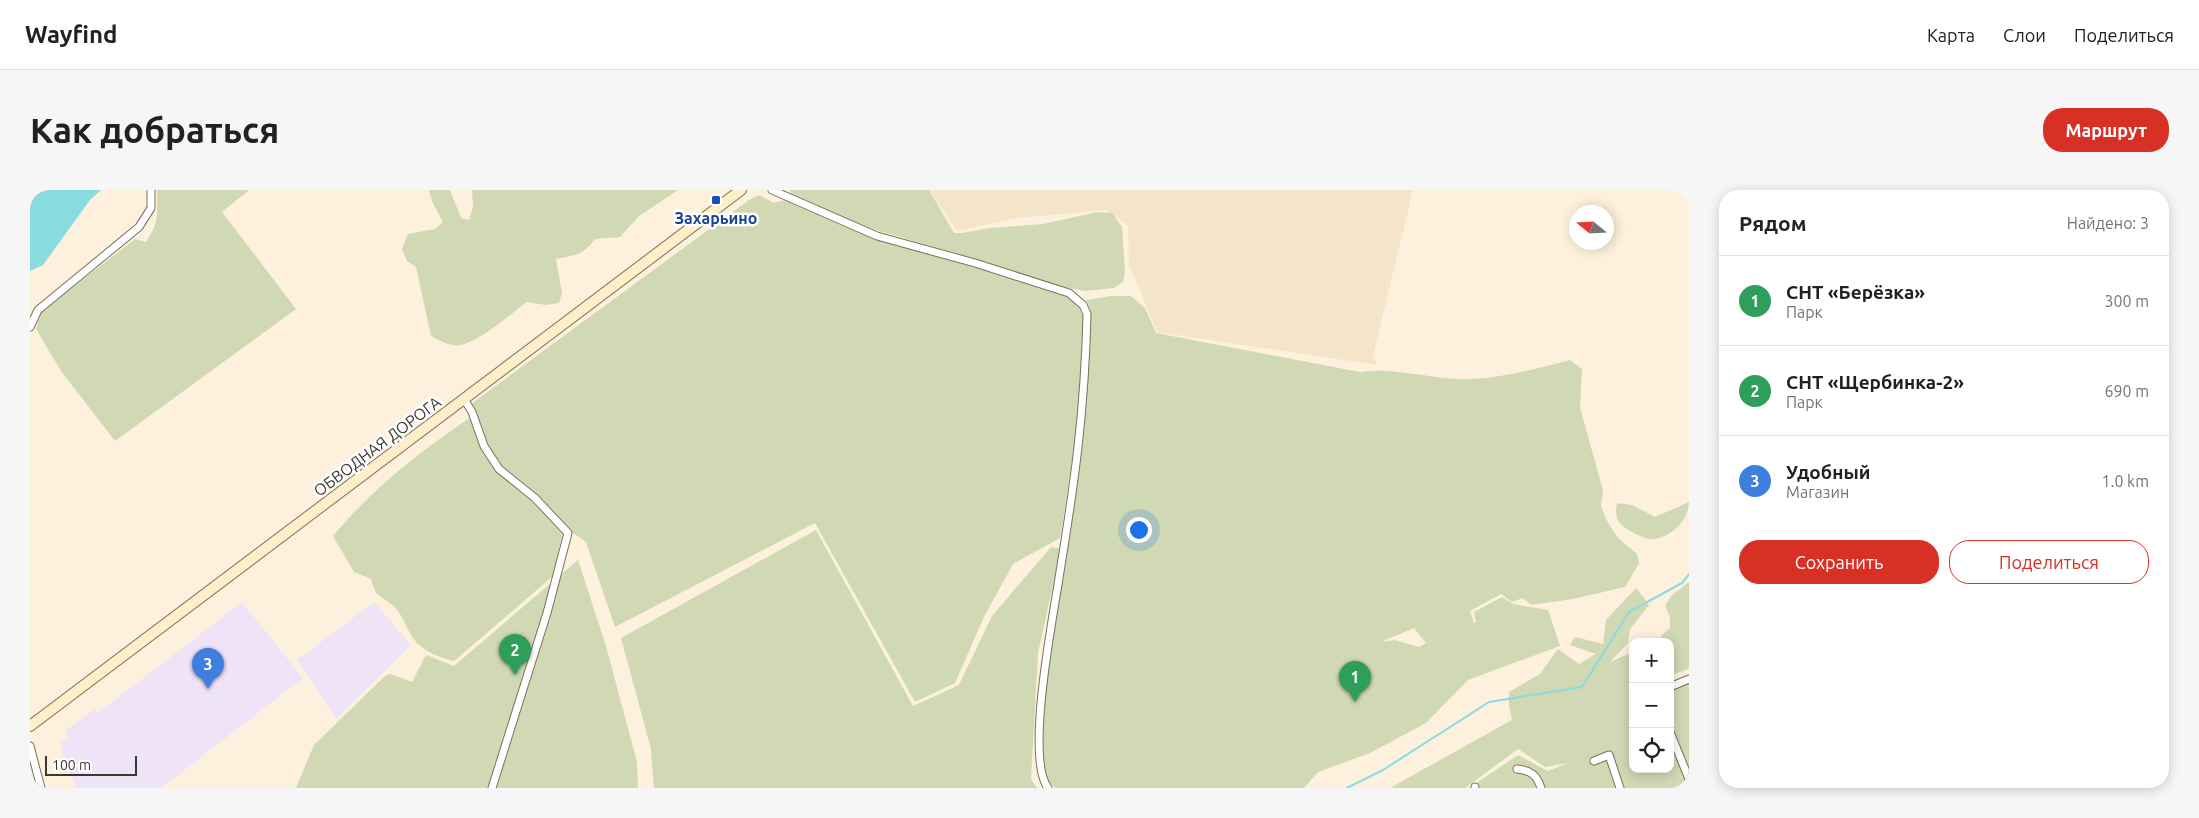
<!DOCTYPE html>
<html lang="ru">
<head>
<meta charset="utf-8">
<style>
	:root { --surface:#fff; --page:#f6f6f6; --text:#202124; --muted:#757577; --line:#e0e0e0; --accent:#d93025 }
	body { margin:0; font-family:Ubuntu,sans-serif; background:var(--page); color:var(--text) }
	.controls { position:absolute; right:15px; bottom:15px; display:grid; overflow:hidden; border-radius:10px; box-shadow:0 2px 12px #0003 }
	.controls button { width:45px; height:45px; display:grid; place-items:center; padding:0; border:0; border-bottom:1px solid var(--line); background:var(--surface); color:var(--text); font:25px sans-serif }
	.compass { position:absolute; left:1539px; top:15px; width:45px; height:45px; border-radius:50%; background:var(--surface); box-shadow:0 2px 12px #0003; rotate:288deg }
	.scale { position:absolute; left:15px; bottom:12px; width:92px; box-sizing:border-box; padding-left:5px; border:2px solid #3c3830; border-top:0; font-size:14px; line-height:18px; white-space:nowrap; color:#3c3830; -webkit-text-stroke:4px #fff; paint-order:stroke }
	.you { position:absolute; left:1108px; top:339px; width:18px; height:18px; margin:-12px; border:4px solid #fff; border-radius:50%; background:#1a73e8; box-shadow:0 0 0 8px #1a73e833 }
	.badge { display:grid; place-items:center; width:32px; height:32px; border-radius:50%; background:var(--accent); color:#fff; font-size:16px; font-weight:700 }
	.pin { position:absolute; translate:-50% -41px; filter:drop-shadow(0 1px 2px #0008) }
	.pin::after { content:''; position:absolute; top:26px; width:18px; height:15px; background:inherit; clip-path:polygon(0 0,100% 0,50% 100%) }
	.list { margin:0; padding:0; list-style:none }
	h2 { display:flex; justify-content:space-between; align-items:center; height:65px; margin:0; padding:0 20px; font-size:21px }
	h2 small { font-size:16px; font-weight:400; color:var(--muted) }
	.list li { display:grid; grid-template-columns:32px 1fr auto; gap:15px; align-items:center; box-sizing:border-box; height:90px; padding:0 20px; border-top:1px solid var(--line) }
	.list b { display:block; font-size:19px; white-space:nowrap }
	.list p { margin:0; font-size:16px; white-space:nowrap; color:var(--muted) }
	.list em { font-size:16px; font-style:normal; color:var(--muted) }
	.actions { display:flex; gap:10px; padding:15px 20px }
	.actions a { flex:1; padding:11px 0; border:1px solid var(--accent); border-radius:20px; text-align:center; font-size:18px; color:var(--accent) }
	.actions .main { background:var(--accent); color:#fff }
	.icon { flex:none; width:28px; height:28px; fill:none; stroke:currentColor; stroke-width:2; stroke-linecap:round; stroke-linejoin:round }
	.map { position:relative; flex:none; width:1659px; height:598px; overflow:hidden; border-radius:20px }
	header { display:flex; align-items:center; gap:30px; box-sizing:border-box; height:70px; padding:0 25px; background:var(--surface); border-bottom:1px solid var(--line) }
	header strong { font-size:24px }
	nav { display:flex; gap:28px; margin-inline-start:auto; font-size:18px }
	.intro { display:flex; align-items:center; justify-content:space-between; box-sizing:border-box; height:120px; padding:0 30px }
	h1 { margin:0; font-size:35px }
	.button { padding:12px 22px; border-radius:20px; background:var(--accent); color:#fff; font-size:18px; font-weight:700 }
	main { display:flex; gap:30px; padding:0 30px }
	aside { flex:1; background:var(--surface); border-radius:20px; box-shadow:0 2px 12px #0003 }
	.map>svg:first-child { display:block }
	.commercial { fill:#efe3f8 }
	.built { fill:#f4e5ca }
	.green { fill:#d0d8b4; fill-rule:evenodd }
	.water { fill:#88dbde }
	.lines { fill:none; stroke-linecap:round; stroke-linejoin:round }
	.stream { stroke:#88dbde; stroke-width:2 }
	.minor-casing { stroke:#7a705e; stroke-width:9 }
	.secondary-casing { stroke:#7a705e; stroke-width:12 }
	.minor { stroke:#fff; stroke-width:7 }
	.secondary { stroke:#feefc8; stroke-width:10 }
	.transit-dot { fill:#1a4fb4; stroke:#fff; stroke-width:2 }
	.labels { text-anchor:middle; stroke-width:5; stroke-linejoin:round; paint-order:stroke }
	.transit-label { font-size:16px; font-weight:bold; fill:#164399; stroke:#fff }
	.street-label { font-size:16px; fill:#3c3830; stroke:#fff }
</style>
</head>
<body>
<header>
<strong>Wayfind</strong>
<nav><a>Карта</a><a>Слои</a><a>Поделиться</a></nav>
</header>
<div class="intro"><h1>Как добраться</h1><a class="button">Маршрут</a></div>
<main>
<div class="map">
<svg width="1659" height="598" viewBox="0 0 1659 598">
	<rect width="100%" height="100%" fill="#fdf1dd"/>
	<!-- commercial -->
	<path class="commercial" d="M 212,412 L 273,488 L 131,598 L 45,598 L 44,589 L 33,576 L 31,552 L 39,547 L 35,541 L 65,519 L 68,523 Z
		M 344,412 L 381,455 L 306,529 L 267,470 Z"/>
	<!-- built -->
	<path class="built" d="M 899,0 L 1383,0 L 1343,166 L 1347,175 L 1127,142 L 1099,74 L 1098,36 L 1076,20 L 988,28 L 927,41 Z"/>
	<!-- green -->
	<path class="green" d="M 127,0 L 219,0 L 192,22 L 266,119 L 85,251 L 31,181 L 6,139 L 11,122 L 105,49 L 116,52 C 130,32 127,23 127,0 Z
		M 399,0 L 420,0 L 431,28 L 439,30 L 443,17 L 442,0 L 648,0 L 609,26 L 590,47 L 565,49 C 554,65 545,65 526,69 L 532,103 L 529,113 L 516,115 L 497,112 C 479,125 452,150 431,155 C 421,157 410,151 401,146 L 386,77 L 377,71 L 372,59 L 378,44 L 405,39 L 413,32 L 402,11 Z
		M 760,0 L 899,0 L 924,43 L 932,43 L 960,38 L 1013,34 L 1068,22 L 1082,23 L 1092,37 L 1095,82 L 1093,92 L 1084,98 L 1055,101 L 1023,95 L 926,63 L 835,37 L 761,3 Z
		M 729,5 L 744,13 L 755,10 L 840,47 L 1025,101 C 1036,106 1049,112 1053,125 C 1057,135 1053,152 1052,163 C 1050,225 1040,287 1030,348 L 983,374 L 954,427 L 925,493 L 885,512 L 785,333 L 585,437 L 556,352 L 543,343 L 507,304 L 469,273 L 456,252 L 441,214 L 719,10 Z
		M 1081,106 L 1101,106 L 1115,118 L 1126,143 L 1330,182 C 1363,177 1396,188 1430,189 C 1466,190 1505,179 1540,170 L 1552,179 L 1550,218 L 1573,300 L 1571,316 L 1576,329 L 1587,347 L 1607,364 L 1609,373 L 1595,397 L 1543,409 L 1501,415 L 1493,408 L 1482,412 L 1471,404 L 1440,421 L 1444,433 L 1446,433 L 1444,422 L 1472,407 L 1483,414 L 1518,420 L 1530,456 L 1438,490 L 1396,533 L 1340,563 L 1288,582 L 1274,598 L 1025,598 L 1016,589 L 1012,569 L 1016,482 L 1047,290 L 1058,190 L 1060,119 L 1056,110 ZM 1384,438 L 1396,453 L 1389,457 L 1365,450 L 1351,452 Z
		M 441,227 L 451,257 L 486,295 L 533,341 L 523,386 L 424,471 C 411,468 395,462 386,452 C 376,441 374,424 362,415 C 349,404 346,408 341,389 L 324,382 L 303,346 C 342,299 390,261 441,227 Z
		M 1659,312 C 1659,329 1642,347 1624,349 C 1614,350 1596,340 1589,332 C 1585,326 1586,319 1587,313 L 1602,315 L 1625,327 Z
		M 786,340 L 883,516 L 929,495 L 962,426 L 1021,357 L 1031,359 L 1008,463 L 1001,589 L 1007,598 L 624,598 L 621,559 L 591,448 Z
		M 548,370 L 576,456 L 607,572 L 608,598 L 266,598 L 284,555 L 355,486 L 360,484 L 382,492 L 396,465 L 424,476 Z
		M 1659,392 L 1659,479 L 1640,485 L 1640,452 L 1630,452 L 1632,445 L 1640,438 L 1640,427 L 1635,416 L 1641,406 Z
		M 1606,398 L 1619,415 L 1600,439 L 1598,453 L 1580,472 L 1603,462 L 1603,529 L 1599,534 L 1603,538 L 1603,579 L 1640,579 L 1640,493 L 1659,485 L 1659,598 L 1439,598 L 1488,565 L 1518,581 L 1538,573 L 1515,577 L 1488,559 L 1435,598 L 1360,598 L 1482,530 L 1479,515 L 1479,502 L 1510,484 L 1528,459 L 1549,474 L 1566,464 L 1540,455 L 1545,447 L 1573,454 L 1576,430 Z"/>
	<!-- water -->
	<path class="water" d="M 0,0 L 71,0 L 60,10 L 13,75 L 0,81 Z"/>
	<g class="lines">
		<!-- stream -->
		<path class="stream" d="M 1317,598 L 1353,580 L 1459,512 L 1552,497 L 1599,422 L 1652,393 L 1659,384"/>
		<!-- minor casing -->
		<g class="minor-casing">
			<path id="minor" d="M 742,0 L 847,46 L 945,73 L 1039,103 L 1053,115 L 1057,124 C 1056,168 1053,212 1048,257 C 1043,301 1036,345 1029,388 C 1023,428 995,568 1018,598
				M 0,137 L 8,120 L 109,37 L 121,18 L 121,0
				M 434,209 L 442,222 L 454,256 L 469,279 L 505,308 L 538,343 L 517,423 L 462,598
				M 1640,497 L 1659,489
				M 1640,542 L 1659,589
				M 0,556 L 11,598
				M 1564,571 L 1579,565 L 1590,598
				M 1487,579 C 1500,580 1507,585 1511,598
				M 1445,597 L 1445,598"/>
		</g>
		<!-- secondary casing -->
		<g class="secondary-casing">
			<path id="secondary" d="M 0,536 L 711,0"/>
		</g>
		<!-- minor -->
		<use href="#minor" class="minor"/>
		<!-- secondary -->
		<use href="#secondary" class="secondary"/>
	</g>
	<!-- markers -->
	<rect class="transit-dot" x="681" y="5" width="10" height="10" rx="2.5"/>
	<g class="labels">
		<!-- transit labels -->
		<g class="transit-label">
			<text x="686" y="34">Захарьино</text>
		</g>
		<!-- street labels -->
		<g class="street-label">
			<text transform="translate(347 256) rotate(-37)" y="6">ОБВОДНАЯ ДОРОГА</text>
		</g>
	</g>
</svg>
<div class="controls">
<button>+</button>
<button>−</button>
<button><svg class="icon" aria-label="locate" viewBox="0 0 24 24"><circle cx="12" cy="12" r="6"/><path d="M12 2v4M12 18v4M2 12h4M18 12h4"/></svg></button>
</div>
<svg class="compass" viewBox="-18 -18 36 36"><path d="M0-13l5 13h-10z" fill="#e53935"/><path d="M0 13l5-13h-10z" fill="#757577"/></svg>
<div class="scale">100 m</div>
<div class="you"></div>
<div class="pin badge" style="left:1325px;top:512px;background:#2e9e5b">1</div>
<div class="pin badge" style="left:485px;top:485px;background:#2e9e5b">2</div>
<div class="pin badge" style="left:178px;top:499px;background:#3f7fe0">3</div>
</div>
<aside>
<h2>Рядом<small>Найдено: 3</small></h2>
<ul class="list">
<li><span class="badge" style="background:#2e9e5b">1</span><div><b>СНТ «Берёзка»</b><p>Парк</p></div><em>300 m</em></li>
<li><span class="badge" style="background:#2e9e5b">2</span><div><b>СНТ «Щербинка-2»</b><p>Парк</p></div><em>690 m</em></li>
<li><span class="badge" style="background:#3f7fe0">3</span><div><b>Удобный</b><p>Магазин</p></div><em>1.0 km</em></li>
</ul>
<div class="actions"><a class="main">Сохранить</a><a>Поделиться</a></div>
</aside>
</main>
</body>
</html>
